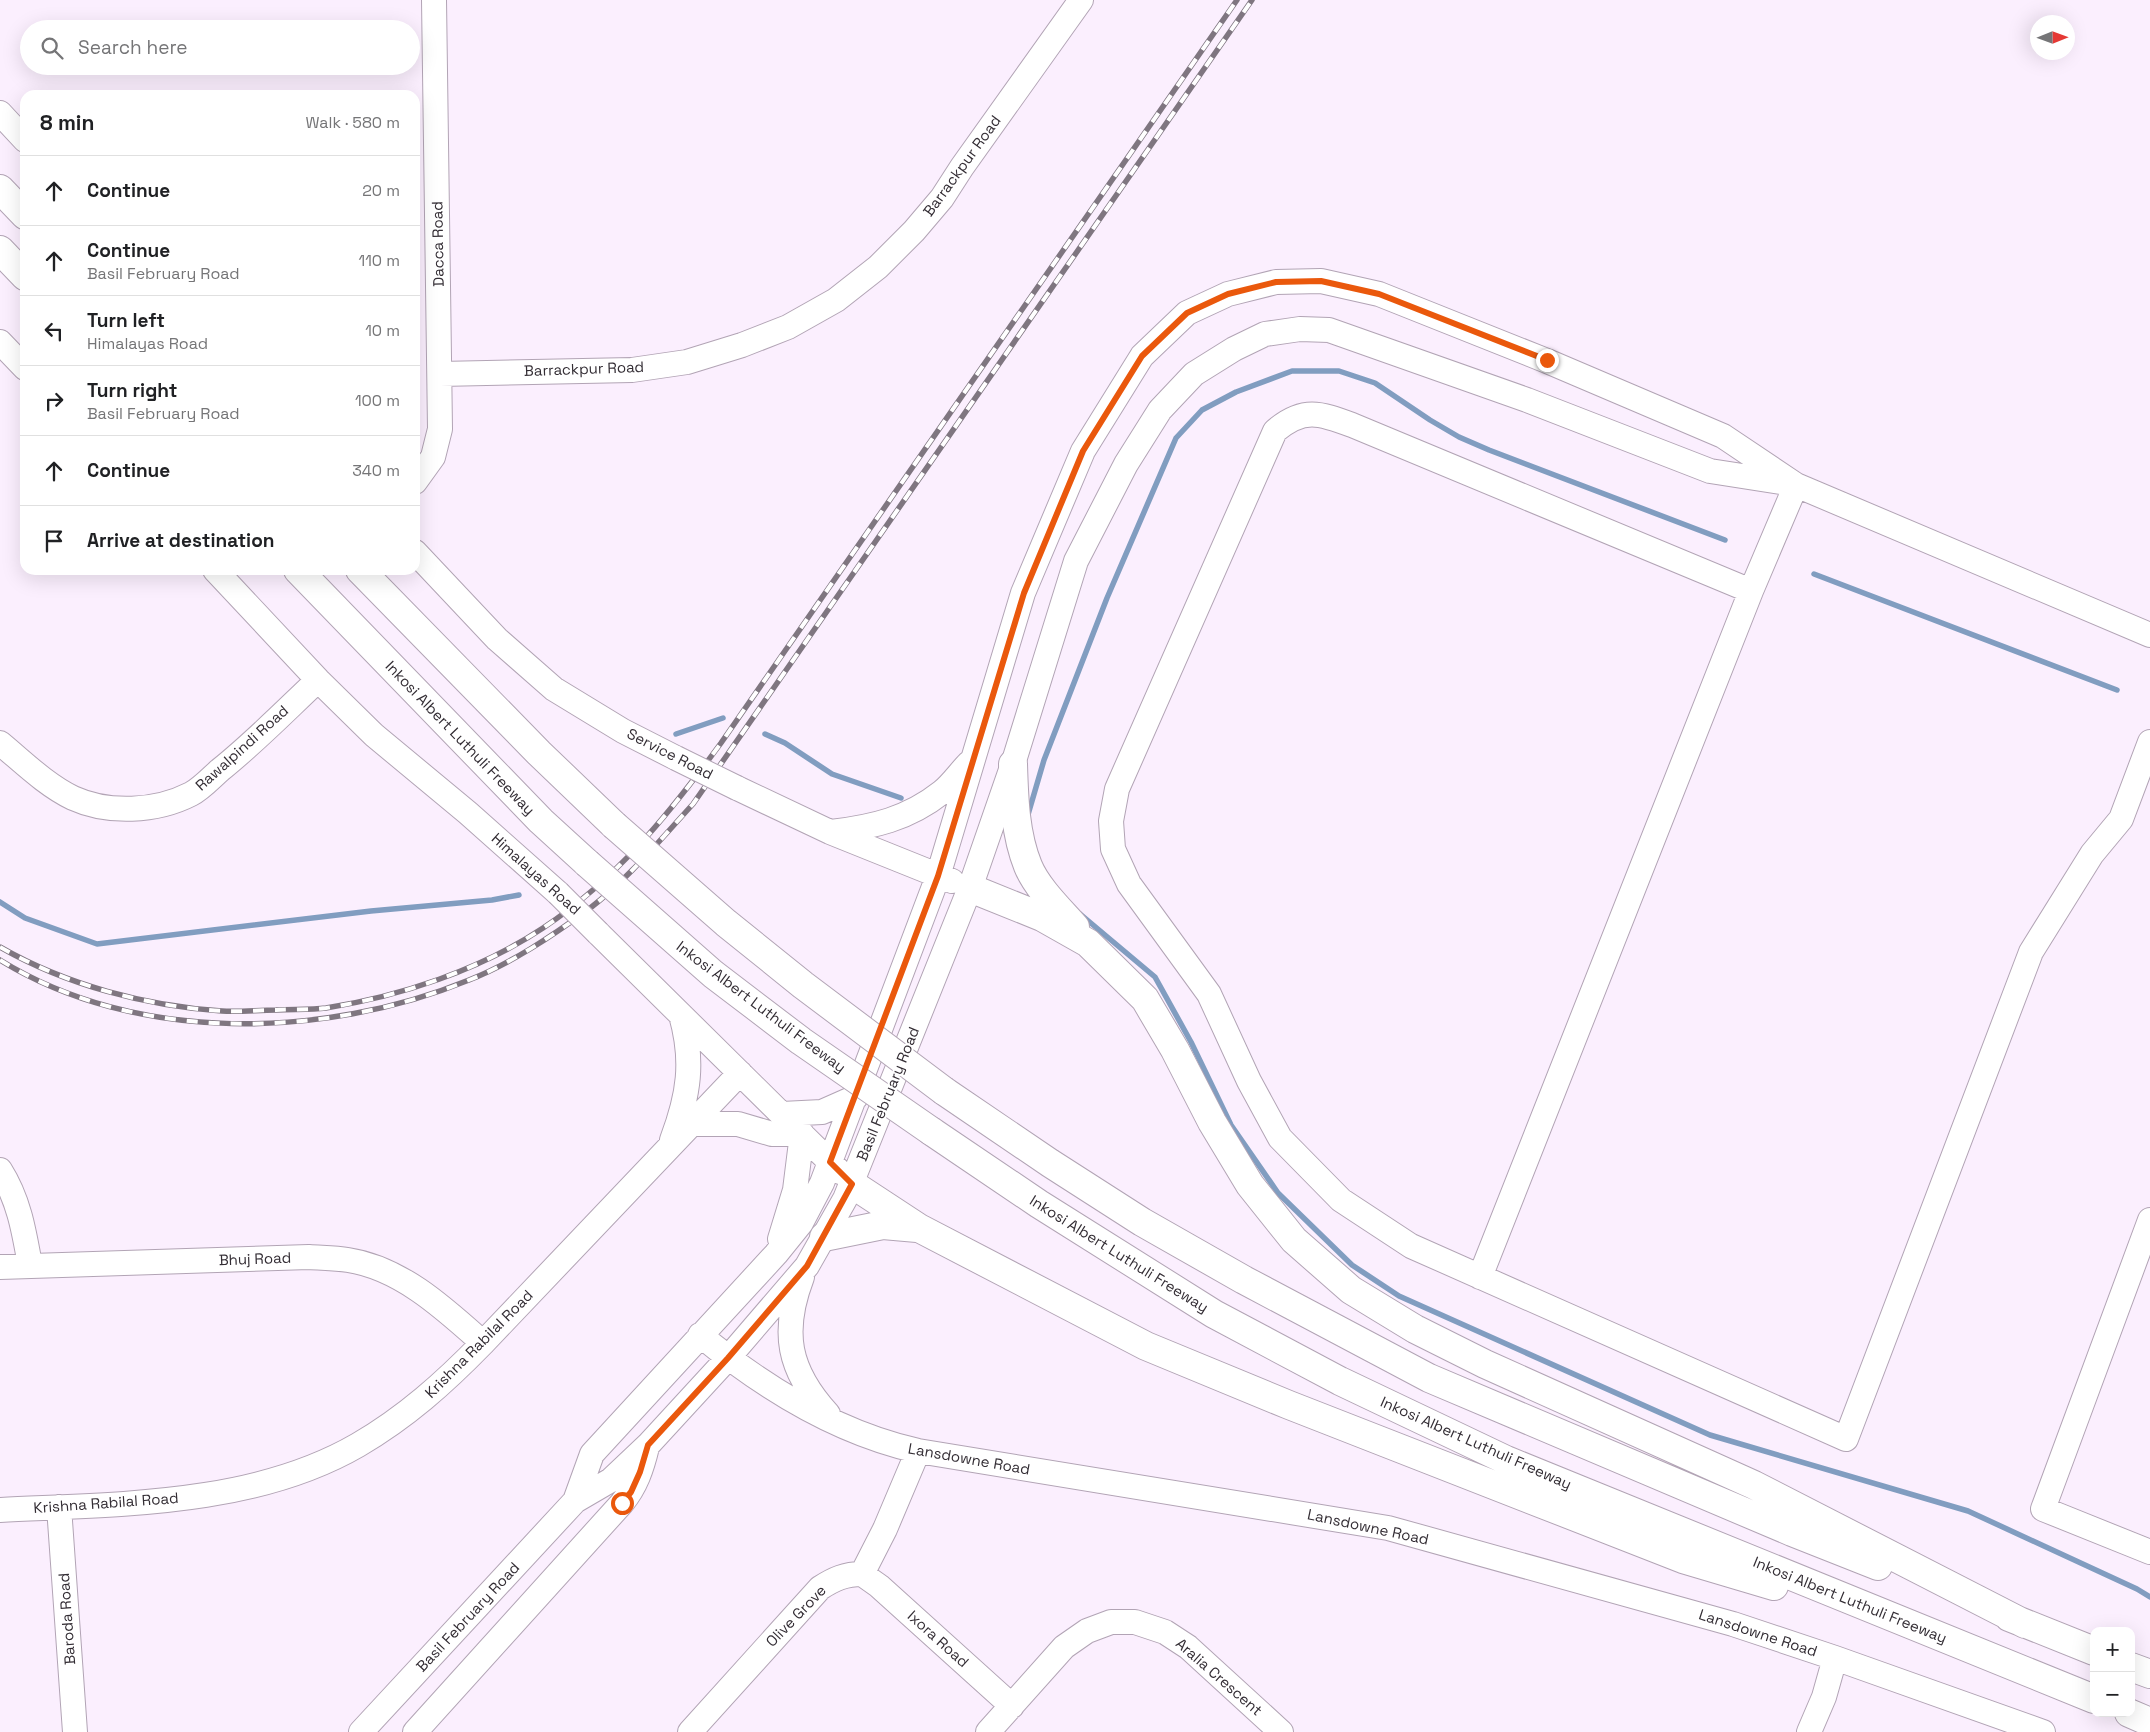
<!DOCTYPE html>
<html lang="en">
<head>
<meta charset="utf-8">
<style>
	:root { --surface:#fff; --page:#f2f2f2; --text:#202124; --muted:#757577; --line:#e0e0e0 }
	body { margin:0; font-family:"Space Grotesk",sans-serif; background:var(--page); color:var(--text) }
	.controls { position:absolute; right:15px; bottom:15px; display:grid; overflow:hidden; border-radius:10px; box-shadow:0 5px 20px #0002 }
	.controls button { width:45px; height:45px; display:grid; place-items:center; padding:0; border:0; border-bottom:1px solid var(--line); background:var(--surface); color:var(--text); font:25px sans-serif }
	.compass { position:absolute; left:2030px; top:15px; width:45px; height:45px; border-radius:50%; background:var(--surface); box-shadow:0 5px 20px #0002; rotate:89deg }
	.stop { position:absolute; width:15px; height:15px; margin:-11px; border:4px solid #ea580c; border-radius:50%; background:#fff }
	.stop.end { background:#ea580c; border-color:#fff; box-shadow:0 1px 5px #0008 }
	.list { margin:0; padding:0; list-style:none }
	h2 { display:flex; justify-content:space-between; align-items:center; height:65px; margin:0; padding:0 20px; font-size:21px }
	h2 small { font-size:16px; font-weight:400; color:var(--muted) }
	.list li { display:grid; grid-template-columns:32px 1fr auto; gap:15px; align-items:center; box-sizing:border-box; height:70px; padding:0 20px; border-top:1px solid var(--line) }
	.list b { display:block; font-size:19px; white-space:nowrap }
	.list p { margin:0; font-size:16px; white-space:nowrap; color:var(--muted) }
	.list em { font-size:16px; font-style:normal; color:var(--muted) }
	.icon { flex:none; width:28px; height:28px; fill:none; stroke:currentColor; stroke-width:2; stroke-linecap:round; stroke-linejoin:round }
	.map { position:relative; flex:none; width:2150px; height:1732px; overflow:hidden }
	.search { position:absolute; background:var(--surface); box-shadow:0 5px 20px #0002; left:20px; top:20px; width:400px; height:55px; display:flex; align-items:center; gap:12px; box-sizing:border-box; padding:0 18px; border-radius:28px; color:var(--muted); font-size:19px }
	.panel { position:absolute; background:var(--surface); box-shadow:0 5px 20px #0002; left:20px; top:90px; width:400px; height:485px; border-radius:15px }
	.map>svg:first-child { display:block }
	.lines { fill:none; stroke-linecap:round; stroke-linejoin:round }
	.stream { stroke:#819dc0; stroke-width:5.5 }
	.minor-casing { stroke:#b2a4b5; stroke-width:26 }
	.highway-casing { stroke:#b2a4b5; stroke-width:30 }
	.minor { stroke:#fff; stroke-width:24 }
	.highway { stroke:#fff; stroke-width:28 }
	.rail-casing { stroke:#7f7680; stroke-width:5.5 }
	.rail { stroke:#fff; stroke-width:4; stroke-dasharray:11; stroke-linecap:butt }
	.minor-bridge-casing { stroke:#b2a4b5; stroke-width:26; stroke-linecap:butt }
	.highway-bridge-casing { stroke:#b2a4b5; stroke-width:30; stroke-linecap:butt }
	.minor-bridge { stroke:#fff; stroke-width:24 }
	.highway-bridge { stroke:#fff; stroke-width:28 }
	.route { stroke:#ea580c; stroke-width:6 }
	.labels { text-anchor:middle; stroke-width:4; stroke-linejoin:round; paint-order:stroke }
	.street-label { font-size:15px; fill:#332d34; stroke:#fff }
</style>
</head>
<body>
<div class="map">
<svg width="2150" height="1732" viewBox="0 0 2150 1732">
	<rect width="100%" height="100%" fill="#fbeffe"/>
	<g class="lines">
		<!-- stream -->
		<path class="stream" d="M 1814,574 L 2117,690
			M 676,734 L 723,718
			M 765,734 L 785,743 L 832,774 L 901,798
			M 1027,818 L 1044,760 L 1107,598 L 1176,438 L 1202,410 L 1236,392 L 1292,371 L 1339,371 L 1375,383 L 1430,420 L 1459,437 L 1489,450 L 1725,540
			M 0,902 L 25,918 L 97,944 L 371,911 L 492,900 L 519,895
			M 1080,914 L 1155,977 L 1191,1042 L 1231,1125 L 1278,1193 L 1352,1265 L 1399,1296 L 1710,1435 L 1968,1511 L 2137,1589 L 2150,1597"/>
		<!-- minor casing -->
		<g class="minor-casing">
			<path id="minor" d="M 0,113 L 25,140
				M 0,342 L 25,368
				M 440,374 L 632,370 L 687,362 L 742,345 L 788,327 L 836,300 L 878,267 L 914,231 L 942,198 L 962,167 L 1081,0
				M 415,482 L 433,457 L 440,429 L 434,0
				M 415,552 L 497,639 L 554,689 L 623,731 L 676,758
				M 215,570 L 318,680 L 374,735 L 468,813 L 558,893
				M 1751,591 L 1352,425 C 1320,413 1303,407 1275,431 L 1117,789 L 1111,821 L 1113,849 L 1129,884 L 1209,994 L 1249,1081 L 1280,1138 L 1341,1200 L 1411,1246 L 1846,1439 L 2031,952 L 2092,854 L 2121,819 L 2150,742
				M 0,743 C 23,762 46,785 73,798 C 108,814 156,812 191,794 C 201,789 211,778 220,770 C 255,742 286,710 318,680
				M 737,788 L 830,832 L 952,881
				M 831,832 C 873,827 908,819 942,792 C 952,784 960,772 969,763
				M 598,933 L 840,1172
				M 782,1114 L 822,1112 L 856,1097
				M 691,1124 L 738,1124 L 772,1134 L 802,1134 L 795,1190 L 780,1239
				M 672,1140 C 689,1095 694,1061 681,1015
				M 0,1170 C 19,1200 24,1231 30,1265
				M 2150,1220 L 2043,1509 L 2150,1552
				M 0,1267 L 309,1257 C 322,1258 335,1258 348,1260 C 401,1268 445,1309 483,1343
				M 802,1277 C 781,1332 788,1370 828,1414
				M 1480,1277 L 1751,591 L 1796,485
				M 700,1335 C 763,1387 837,1433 918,1451 L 1388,1528 L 1733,1624 L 1835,1658 L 2043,1732
				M 575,1501 L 592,1454 L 776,1254 L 801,1223 L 822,1183 L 938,876 L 1023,593 L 1083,451 L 1142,356 L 1187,313 L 1228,294 L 1276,282 L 1321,281 L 1379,294 L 1547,361 L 1723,436 L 1796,485 L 2150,635
				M 59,1507 L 75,1732
				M 0,1510 C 117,1504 253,1506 358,1445 C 406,1417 444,1383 483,1343 L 740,1073
				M 862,1574 L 879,1586 L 1012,1706
				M 862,1574 L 885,1529 L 918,1451
				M 361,1732 L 575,1501 L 611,1480 L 648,1445 L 728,1358 L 807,1266 L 845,1199 L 970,888 L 1013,764 L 1076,561 L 1126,464 L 1160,410 L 1194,374 L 1234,349 L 1265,334 L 1300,329 L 1329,330 L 1527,400 L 1710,471 L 1787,483
				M 415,1732 L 622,1503 C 636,1486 642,1468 647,1447
				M 690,1732 L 820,1588 C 834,1579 845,1574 862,1574
				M 988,1732 L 1064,1647 L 1087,1631 L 1111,1622 L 1135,1622 L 1165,1632 L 1188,1647 L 1281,1732
				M 1809,1732 L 1824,1697 L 1835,1658"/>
		</g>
		<!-- highway casing -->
		<g class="highway-casing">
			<path id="highway" d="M 0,189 L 25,215
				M 0,250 L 25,276
				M 298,570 L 541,821 L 587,863
				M 360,570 L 539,753 L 614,825
				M 1013,764 C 1014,798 1015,834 1028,866 C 1037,888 1060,910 1075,927
				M 970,888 L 1042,917 L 1088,943 L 1145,999 L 1175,1050 L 1212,1122 L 1250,1185 L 1294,1240 L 1351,1290 L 1415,1329 L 1485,1364 L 1754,1485 L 2025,1624
				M 944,1091 L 1050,1163 L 1142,1222 L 1244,1280 L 1429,1378 L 1792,1532 L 1878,1566
				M 931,1131 L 1039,1204 L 1214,1314 L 1340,1381 L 1506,1460 L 2094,1699
				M 852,1184 L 919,1228 L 1146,1346 L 1289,1405 L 1683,1559 L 1774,1586
				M 824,1237 L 883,1225 L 917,1228
				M 2009,1617 L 2094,1651
				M 2131,1667 L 2150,1674
				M 2129,1713 L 2150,1722"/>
		</g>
		<!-- minor -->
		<use href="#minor" class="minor"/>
		<!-- highway -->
		<use href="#highway" class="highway"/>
		<!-- rail casing -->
		<g class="rail-casing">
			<path id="rail" d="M 0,947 C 66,985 146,1006 222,1011 C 240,1012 258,1010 276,1010 C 292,1009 310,1010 326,1008 C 401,996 480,970 543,928 C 617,879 669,814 721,743 L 1237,0
				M 0,960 C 136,1044 325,1039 469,980 C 512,963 552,936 589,909 C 628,879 660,840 693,804 L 1252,0"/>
		</g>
		<!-- rail -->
		<use href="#rail" class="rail"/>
		<!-- minor-bridge casing -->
		<g class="minor-bridge-casing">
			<path id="minor-bridge" d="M 676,758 L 737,788
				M 558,893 L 598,933"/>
		</g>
		<!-- highway-bridge casing -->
		<g class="highway-bridge-casing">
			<path id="highway-bridge" d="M 614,825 L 726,923 L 803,985 L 944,1091
				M 587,863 L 713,974 L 801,1041 L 931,1131"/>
		</g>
		<!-- minor-bridge -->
		<use href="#minor-bridge" class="minor-bridge"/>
		<!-- highway-bridge -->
		<use href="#highway-bridge" class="highway-bridge"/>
	</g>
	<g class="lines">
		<!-- route -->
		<path class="route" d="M 622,1503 L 631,1492 L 640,1472 L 648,1445 L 728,1358 L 807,1266 L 852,1184 L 830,1162 L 938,876 L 1024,593 L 1083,451 L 1142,356 L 1187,313 L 1228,294 L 1276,282 L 1321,281 L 1379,294 L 1547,360"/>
	</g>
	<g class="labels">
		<!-- street labels -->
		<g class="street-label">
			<text transform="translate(962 166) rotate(-54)" y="5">Barrackpur Road</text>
			<text transform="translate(438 244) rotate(-91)" y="5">Dacca Road</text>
			<text transform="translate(584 369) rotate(-2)" y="5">Barrackpur Road</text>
			<text transform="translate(460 738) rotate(46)" y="5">Inkosi Albert Luthuli Freeway</text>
			<text transform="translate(242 748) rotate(-42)" y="5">Rawalpindi Road</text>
			<text transform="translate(670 754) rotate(27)" y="5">Service Road</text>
			<text transform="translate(536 874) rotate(42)" y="5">Himalayas Road</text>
			<text transform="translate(761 1007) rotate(37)" y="5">Inkosi Albert Luthuli Freeway</text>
			<text transform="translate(888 1094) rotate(-68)" y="5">Basil February Road</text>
			<text transform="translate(1119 1254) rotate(32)" y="5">Inkosi Albert Luthuli Freeway</text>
			<text transform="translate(255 1259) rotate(-2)" y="5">Bhuj Road</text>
			<text transform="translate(479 1344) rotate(-45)" y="5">Krishna Rabilal Road</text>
			<text transform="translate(1476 1443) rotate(24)" y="5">Inkosi Albert Luthuli Freeway</text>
			<text transform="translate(969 1459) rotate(10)" y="5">Lansdowne Road</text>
			<text transform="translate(106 1503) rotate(-4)" y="5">Krishna Rabilal Road</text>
			<text transform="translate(1368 1527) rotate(12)" y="5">Lansdowne Road</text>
			<text transform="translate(1850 1600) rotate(22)" y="5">Inkosi Albert Luthuli Freeway</text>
			<text transform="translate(796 1616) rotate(-46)" y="5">Olive Grove</text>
			<text transform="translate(468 1617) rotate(-47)" y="5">Basil February Road</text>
			<text transform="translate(67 1619) rotate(-94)" y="5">Baroda Road</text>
			<text transform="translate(1758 1633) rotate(18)" y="5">Lansdowne Road</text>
			<text transform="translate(938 1639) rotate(42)" y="5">Ixora Road</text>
			<text transform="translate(1219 1677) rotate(41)" y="5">Aralia Crescent</text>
		</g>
	</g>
</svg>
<div class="controls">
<button>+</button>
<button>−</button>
</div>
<svg class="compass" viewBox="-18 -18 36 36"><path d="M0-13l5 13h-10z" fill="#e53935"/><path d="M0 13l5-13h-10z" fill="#757577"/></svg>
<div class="stop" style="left:622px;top:1503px"></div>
<div class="stop end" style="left:1547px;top:360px"></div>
<div class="search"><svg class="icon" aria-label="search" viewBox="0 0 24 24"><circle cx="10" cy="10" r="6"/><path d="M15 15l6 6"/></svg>Search here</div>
<section class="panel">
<h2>8 min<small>Walk · 580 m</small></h2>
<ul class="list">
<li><svg class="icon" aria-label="ahead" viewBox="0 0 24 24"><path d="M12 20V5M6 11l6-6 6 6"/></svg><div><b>Continue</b></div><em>20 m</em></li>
<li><svg class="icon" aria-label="ahead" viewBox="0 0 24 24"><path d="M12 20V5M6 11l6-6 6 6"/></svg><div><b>Continue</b><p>Basil February Road</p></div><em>110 m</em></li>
<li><svg class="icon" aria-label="left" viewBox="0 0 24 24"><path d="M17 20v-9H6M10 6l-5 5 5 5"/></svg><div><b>Turn left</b><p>Himalayas Road</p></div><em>10 m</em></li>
<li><svg class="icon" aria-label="right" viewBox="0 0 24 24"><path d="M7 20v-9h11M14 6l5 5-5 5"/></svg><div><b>Turn right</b><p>Basil February Road</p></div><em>100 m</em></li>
<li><svg class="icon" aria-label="ahead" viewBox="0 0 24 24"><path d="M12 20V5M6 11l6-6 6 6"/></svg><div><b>Continue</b></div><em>340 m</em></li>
<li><svg class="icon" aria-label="arrive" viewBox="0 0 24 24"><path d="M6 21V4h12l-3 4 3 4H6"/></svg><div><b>Arrive at destination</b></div></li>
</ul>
</section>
</div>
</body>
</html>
